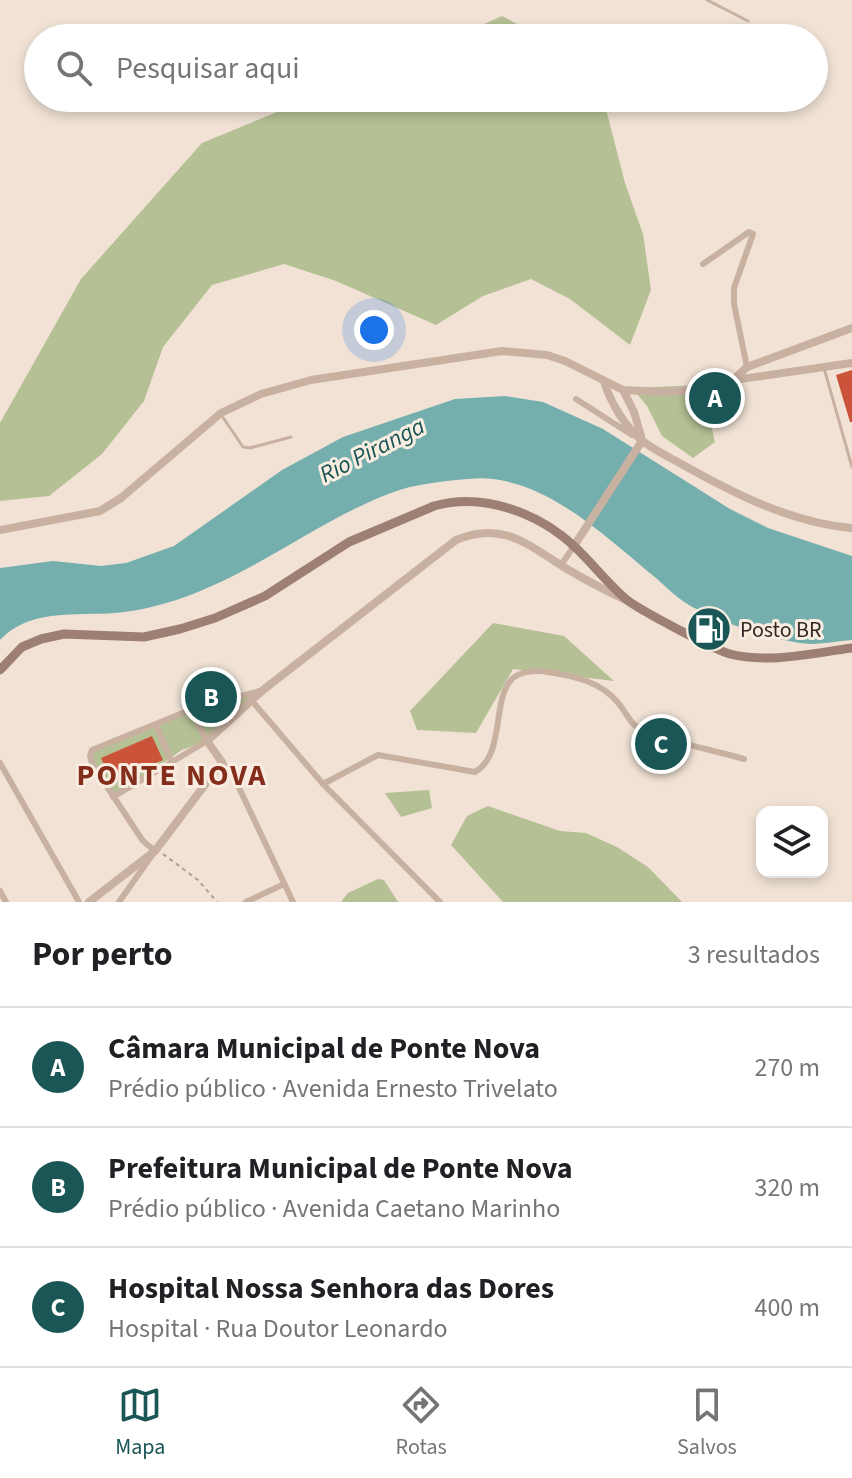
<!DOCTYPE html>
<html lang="pt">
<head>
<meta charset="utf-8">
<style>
	:root { --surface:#fff; --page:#f6f6f6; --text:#202124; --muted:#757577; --line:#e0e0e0; --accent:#195655 }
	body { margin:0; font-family:"Source Sans 3",sans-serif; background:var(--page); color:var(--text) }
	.controls { position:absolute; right:24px; bottom:24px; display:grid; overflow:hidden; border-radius:16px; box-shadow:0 4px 12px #0003 }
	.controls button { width:72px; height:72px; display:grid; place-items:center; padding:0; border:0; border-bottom:2px solid var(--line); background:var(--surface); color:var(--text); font:40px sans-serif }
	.you { position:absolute; left:374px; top:330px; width:28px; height:28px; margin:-20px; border:6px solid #fff; border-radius:50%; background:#1a73e8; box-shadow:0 0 0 12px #1a73e833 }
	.badge { display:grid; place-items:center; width:52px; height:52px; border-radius:50%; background:var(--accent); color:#fff; font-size:26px; font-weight:700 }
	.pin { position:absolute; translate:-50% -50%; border:4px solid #fff; box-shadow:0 2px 8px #0006 }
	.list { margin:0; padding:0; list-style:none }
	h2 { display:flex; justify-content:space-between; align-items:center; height:104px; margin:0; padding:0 32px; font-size:34px }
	h2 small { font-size:26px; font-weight:400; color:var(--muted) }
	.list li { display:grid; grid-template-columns:52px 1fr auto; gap:24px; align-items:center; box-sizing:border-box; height:120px; padding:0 32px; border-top:2px solid var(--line) }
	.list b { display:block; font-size:30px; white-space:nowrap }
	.list p { margin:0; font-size:26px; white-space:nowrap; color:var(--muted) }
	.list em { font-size:26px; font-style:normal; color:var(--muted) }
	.icon { flex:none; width:44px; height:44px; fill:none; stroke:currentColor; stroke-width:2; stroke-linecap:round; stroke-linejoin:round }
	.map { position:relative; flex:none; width:852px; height:902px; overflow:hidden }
	.search { position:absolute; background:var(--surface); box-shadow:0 4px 12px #0003; left:24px; right:24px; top:24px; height:88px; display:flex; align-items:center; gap:20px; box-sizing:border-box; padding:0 28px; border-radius:44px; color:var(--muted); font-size:30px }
	.sheet { height:464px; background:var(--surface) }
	nav { display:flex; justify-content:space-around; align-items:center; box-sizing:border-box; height:112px; border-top:2px solid var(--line); background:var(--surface); font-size:22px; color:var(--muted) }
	nav a { display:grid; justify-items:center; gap:4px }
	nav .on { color:var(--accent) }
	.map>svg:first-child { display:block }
	.green { fill:#b5c095 }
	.water { fill:#74afad }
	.building { fill:#cb533a }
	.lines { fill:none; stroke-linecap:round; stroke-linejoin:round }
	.path { stroke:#b59b8c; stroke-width:2; stroke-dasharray:4 4; stroke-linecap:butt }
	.service { stroke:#c9b1a1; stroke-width:3 }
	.minor { stroke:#c9b1a1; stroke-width:6 }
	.tertiary { stroke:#c9b1a1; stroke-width:8 }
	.secondary { stroke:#9d7f73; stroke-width:9 }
	.labels { text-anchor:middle; stroke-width:6; stroke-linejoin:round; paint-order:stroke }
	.poi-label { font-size:22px; fill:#332824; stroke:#f9ede1; text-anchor:start }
	.water-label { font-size:24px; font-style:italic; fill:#195655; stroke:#f9ede1 }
	.district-label { font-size:30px; font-weight:bold; letter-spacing:2px; fill:#852d1b; stroke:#f9ede1 }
</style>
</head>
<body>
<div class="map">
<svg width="852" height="902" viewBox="0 0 852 902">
	<rect width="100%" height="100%" fill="#f1e2d5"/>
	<!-- green -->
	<path class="green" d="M 502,16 L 543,38 L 457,38 L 458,36 Z
		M 311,98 L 361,98 L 419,108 L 425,98 L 598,98 L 607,113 L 625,183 L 643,234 L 651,290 L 630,345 L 570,299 L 531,279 L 483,296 L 436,325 L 336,281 L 284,264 L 212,285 L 163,347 L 144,401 L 102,454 L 49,496 L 0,501 L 0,423 L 81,279 L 202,143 Z
		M 702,385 L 715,442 L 693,458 L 662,436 L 647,406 L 632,388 Z
		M 493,623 L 564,636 L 614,681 L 513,669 L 476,733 L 417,730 L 410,711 Z
		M 263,690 L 207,741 L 182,750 L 113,797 L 90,758 L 96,747 L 190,710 Z
		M 429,790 L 432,808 L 401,817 L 385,793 Z
		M 488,806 L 560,831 L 586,833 L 617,847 L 648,867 L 682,902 L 503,902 L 451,845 L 467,816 Z
		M 378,879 L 384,880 L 398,902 L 341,902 L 348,893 Z"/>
	<!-- water -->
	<path class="water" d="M 505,396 L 543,402 L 603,429 L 730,509 L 768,528 L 852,556 L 852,640 C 838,641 823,644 810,644 C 778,642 716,621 689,605 C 677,598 666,587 656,578 C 604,536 540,471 468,479 C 444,481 413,484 391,493 C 319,520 258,571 185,597 C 162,605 139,611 115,613 C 75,616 30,608 0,640 L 0,568 L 53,561 L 101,566 L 126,563 L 174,546 L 282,470 L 343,437 L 455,399 Z"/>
	<!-- building -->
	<path class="building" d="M 852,370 L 852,422 L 850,422 L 836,375 Z
		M 152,736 L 163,760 L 112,782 L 101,758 Z"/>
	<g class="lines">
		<!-- path -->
		<path class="path" d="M 163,854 L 198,880 L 217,902"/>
		<!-- service -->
		<path class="service" d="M 707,0 L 748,21
			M 824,368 L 852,467
			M 222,416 L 243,447 L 250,448 L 291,437"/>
		<!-- minor -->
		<path class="minor" d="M 703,264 L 749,232 L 753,234 L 734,288 L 734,304 L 747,367
			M 576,399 L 632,435
			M 561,565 L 574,546
			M 252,701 L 323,784 L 440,902
			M 156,724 L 171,761
			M 222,762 L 233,775 L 293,902
			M 0,763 L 79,902
			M 323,784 L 378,755 L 475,772 C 506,755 491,697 513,678 C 522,671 537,670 548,672 C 575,676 602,682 619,704 C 631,719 629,725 649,733 C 679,744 713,750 744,759
			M 113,797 L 207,741 L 190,710
			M 0,891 L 6,902
			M 119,902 L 155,851 L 143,841 L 92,764 L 90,756 L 92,750 L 190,710 L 260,691
			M 246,902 L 284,884"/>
		<!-- tertiary -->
		<path class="tertiary" d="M 734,380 L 852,363
			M 604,381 C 610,402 626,429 644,442 C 653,449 665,455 676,461 C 729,491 790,523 852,528
			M 623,390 L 634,412 L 641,436
			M 0,530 L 100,511 L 121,498 L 221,413 L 261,394 L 311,380 L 502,351 L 547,355 L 565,361 L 623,390 L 664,392 L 707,389 L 733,380 L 747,367 L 852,328
			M 574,546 L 642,441
			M 89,902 L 155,851 L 222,762 L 207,741 L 263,690 L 456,540 C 501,521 526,543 562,566 C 582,578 602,589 624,599"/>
		<!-- secondary -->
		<path class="secondary" d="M 0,670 L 22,647 L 41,639 L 64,634 L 144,637 L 180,629 L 215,618 L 265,596 L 349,542 L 434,506 C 483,492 539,513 575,547 C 593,564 608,584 627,600 C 640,610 715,650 730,654 C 769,664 813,653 852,648"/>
	</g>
	<!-- icons -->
	<defs>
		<g id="fuel-disc" transform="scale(2.3)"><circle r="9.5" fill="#195655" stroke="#f9ede1"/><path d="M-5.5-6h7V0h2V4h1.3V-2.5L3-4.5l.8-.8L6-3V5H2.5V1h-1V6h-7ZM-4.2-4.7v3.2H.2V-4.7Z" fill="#fff"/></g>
	</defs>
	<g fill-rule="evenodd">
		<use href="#fuel-disc" x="709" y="629"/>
	</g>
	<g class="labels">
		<!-- poi labels -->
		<g class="poi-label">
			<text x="740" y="637">Posto BR</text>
		</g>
		<!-- water labels -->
		<g class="water-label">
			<text transform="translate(372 450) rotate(-27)" y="8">Rio Piranga</text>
		</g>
		<!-- district labels -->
		<g class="district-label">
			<text x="172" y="785">PONTE NOVA</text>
		</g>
	</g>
</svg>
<div class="controls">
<button><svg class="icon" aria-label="layers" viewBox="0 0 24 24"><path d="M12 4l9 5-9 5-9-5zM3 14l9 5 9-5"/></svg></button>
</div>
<div class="you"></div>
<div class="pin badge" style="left:715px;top:398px">A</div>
<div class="pin badge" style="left:211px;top:697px">B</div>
<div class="pin badge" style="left:661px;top:744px">C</div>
<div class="search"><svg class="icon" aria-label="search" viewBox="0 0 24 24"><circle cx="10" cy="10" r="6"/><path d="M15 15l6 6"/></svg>Pesquisar aqui</div>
</div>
<section class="sheet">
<h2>Por perto<small>3 resultados</small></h2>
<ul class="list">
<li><span class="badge">A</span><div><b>Câmara Municipal de Ponte Nova</b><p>Prédio público · Avenida Ernesto Trivelato</p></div><em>270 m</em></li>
<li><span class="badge">B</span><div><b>Prefeitura Municipal de Ponte Nova</b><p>Prédio público · Avenida Caetano Marinho</p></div><em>320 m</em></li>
<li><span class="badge">C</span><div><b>Hospital Nossa Senhora das Dores</b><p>Hospital · Rua Doutor Leonardo</p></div><em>400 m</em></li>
</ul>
</section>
<nav>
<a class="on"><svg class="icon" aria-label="map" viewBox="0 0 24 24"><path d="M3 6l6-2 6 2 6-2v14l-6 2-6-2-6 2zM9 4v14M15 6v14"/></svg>Mapa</a>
<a><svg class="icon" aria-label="directions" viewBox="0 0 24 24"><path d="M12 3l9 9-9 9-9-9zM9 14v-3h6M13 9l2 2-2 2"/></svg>Rotas</a>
<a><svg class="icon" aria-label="saved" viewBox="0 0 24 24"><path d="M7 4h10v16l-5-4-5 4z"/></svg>Salvos</a>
</nav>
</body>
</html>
